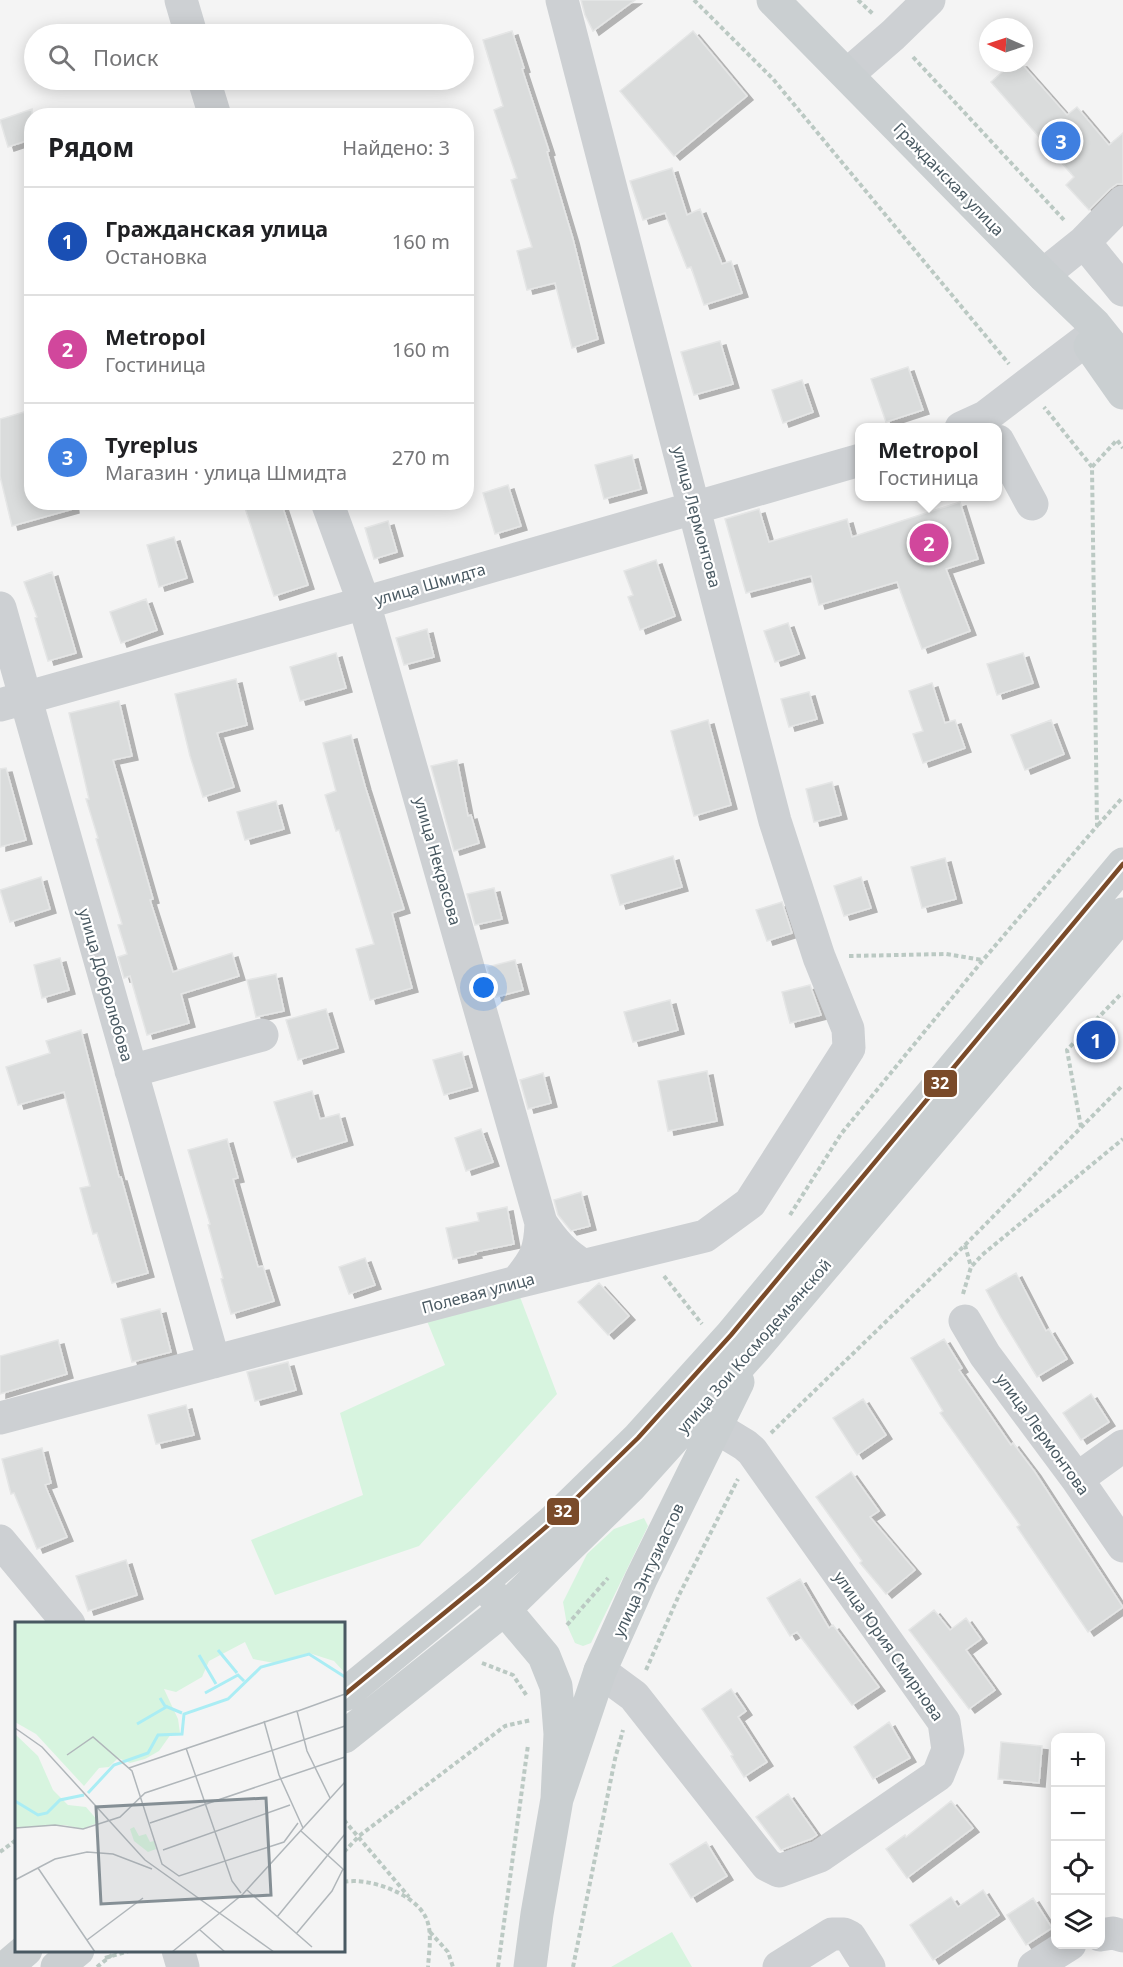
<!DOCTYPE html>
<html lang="ru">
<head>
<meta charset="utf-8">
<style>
	:root { --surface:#fff; --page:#f6f6f6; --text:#202124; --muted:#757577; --line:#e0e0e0; --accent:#858f95 }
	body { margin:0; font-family:"Noto Sans",sans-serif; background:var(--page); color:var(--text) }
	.controls { position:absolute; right:18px; bottom:18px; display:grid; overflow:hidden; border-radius:12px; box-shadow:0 3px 15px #0003 }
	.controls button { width:54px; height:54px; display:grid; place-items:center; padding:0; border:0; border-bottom:2px solid var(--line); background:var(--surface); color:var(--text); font:30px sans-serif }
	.compass { position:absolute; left:979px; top:18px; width:54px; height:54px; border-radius:50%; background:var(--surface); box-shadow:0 3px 15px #0003; rotate:273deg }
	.you { position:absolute; left:484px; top:988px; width:21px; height:21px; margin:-15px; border:4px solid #fff; border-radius:50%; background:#1a73e8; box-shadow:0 0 0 9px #1a73e833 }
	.badge { display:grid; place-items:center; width:39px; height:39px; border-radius:50%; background:var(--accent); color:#fff; font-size:20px; font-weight:700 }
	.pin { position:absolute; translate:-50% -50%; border:3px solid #fff; box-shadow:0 2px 6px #0006 }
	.popup { position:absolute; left:855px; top:423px; width:147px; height:78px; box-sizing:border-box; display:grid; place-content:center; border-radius:12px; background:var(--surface); filter:drop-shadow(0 2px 4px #0005); font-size:20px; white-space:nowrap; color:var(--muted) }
	.popup b { font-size:22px; color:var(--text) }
	.popup::after { content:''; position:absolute; left:50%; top:100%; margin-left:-12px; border:12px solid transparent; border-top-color:var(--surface) }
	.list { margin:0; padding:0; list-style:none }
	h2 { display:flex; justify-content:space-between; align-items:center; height:78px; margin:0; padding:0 24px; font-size:26px }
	h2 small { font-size:20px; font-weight:400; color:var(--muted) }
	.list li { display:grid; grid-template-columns:39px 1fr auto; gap:18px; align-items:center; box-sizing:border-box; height:108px; padding:0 24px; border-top:2px solid var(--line) }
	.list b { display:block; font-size:22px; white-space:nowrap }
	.list p { margin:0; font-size:20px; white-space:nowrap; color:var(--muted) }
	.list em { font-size:20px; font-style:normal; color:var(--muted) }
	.icon { flex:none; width:33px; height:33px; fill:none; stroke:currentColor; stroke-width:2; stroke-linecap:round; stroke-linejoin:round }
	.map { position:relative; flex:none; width:1123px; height:1967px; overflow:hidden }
	.search { position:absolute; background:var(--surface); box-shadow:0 3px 15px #0003; left:24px; top:24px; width:450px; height:66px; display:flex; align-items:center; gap:15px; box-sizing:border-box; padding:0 21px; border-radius:33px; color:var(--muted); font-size:22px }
	.panel { position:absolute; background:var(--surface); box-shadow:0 3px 15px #0003; left:24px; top:108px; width:450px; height:402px; border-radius:24px }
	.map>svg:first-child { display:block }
	.green { fill:#d7f4df }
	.building { fill:#dadcdc; stroke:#e5e6e6; stroke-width:1.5; filter:url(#shadow) }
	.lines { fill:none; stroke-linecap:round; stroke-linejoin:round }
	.path { stroke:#bbc9c3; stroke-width:4; stroke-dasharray:4.5 3; stroke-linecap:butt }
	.minor { stroke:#cdd0d3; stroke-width:33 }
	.major { stroke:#cacfd1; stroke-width:33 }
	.path-bridge { stroke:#bbc9c3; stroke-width:4; stroke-dasharray:4.5 3; stroke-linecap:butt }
	.bus-1-casing { stroke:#fff; stroke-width:9 }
	.bus-1 { stroke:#7a4b2a; stroke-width:4.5 }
	.labels { text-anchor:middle; stroke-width:4.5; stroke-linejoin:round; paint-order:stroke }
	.street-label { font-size:16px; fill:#495962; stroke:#fff }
	.inset-river { fill:none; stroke:#aaedf4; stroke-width:3 }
	.inset-road { fill:none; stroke:#b0b6ba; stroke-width:1.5 }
	.view { fill:#858f95; fill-opacity:0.15; stroke:#858f95; stroke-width:3 }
	.inset-edge { fill:none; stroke:#495962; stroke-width:3 }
	.line-badge { stroke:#fff; stroke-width:2 }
	.badge-label { font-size:16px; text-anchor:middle; font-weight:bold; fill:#fff }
</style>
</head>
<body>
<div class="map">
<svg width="1123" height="1967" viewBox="0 0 1123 1967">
	<defs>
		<filter id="shadow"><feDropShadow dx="6" dy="4" stdDeviation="0" flood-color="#0004"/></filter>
	</defs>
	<rect width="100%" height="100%" fill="#f4f4f4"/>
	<!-- green -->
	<path class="green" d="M 520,1297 L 557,1394 L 419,1546 L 275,1595 L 251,1540 L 363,1495 L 340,1413 L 445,1365 L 427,1321 Z
		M 644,1518 L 648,1526 L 591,1643 L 583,1646 L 575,1643 L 567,1625 L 563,1602 L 587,1554 L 614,1529 Z
		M 672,1932 L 692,1967 L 611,1967 Z"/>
	<!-- building -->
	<path class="building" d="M 581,0 L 635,0 L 593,31 L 585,15 Z
		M 512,31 L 524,68 L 522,69 L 549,151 L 547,152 L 573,239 L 598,339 L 572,348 L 555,283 L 527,290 L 517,251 L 532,247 L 511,180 L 517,178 L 494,110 L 503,106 L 483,40 Z
		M 693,31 L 747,96 L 674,156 L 620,91 Z
		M 1012,63 L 1021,63 L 1067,115 L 1077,107 L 1109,145 L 1123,133 L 1123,184 L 1117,184 L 1110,189 L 1089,210 L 1066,185 L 1074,177 L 991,82 Z
		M 32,109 L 32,139 L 8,147 L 0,120 Z
		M 672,168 L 687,215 L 700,209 L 722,264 L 731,261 L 742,293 L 704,305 L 691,267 L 687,268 L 665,213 L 643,220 L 630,181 Z
		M 720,341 L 733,384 L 694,395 L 681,352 Z
		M 908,367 L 923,410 L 886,422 L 871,379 Z
		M 802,380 L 813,412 L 783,423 L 772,390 Z
		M 24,412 L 32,440 L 32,502 L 72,502 L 73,509 L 12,526 L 0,476 L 0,419 Z
		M 632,455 L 641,489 L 604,499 L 595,465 Z
		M 508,485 L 521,526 L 495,534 L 483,493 Z
		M 243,502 L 281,502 L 308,585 L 274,596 Z
		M 960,502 L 978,559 L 946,569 L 970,631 L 922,649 L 897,582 L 819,605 L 811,576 L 746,593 L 725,519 L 759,509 L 769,542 L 847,519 L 852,537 Z
		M 388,521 L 397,552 L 374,559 L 365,528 Z
		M 174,537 L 187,578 L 159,587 L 147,545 Z
		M 656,560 L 675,616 L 640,630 L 628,597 L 633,595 L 624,571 Z
		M 52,572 L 76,653 L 48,661 L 35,618 L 37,617 L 24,582 Z
		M 146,599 L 157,630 L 121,643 L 110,612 Z
		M 788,623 L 799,654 L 775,662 L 764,631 Z
		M 427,629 L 434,657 L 404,665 L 396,638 Z
		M 336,653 L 346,688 L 300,701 L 290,667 Z
		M 1023,653 L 1033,683 L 997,695 L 987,664 Z
		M 236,679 L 247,725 L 217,733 L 234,787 L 203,797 L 190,756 L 175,694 Z
		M 932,683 L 945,723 L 955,720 L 965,748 L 923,763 L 913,734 L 923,731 L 909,691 Z
		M 809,692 L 817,719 L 789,727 L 781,699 Z
		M 119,701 L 132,756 L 113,760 L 153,899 L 150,900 L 173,972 L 232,953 L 239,976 L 181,994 L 189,1023 L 147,1035 L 130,976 L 124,978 L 118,957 L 127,954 L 118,925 L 122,924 L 96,839 L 98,838 L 86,799 L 89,799 L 69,713 Z
		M 708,720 L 731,805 L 694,816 L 671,731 Z
		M 1051,720 L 1064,754 L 1025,770 L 1011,735 Z
		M 351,735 L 365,786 L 404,909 L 392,913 L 412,988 L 370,1000 L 356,949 L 374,944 L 339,830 L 336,831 L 325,795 L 336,791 L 323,743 Z
		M 457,760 L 468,816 L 471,815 L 479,843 L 454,851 L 431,766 Z
		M 6,768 L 26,840 L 0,847 L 0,769 Z
		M 832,782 L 841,815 L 814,822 L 806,789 Z
		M 276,801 L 284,829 L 245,840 L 237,812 Z
		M 673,856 L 682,887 L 620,905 L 611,875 Z
		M 945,858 L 956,899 L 922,908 L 911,867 Z
		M 41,877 L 50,909 L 10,922 L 0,890 Z
		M 861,877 L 871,908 L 844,916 L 834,886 Z
		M 494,888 L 502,919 L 475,925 L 467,894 Z
		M 782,902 L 792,933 L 767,941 L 756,910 Z
		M 60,958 L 69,990 L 42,998 L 34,965 Z
		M 515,960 L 523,990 L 496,997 L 487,967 Z
		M 276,974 L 284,1011 L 256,1017 L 247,980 Z
		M 810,985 L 821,1015 L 790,1023 L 782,992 Z
		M 670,1000 L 678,1030 L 633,1042 L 624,1012 Z
		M 326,1009 L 338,1048 L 298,1060 L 286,1020 Z
		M 81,1030 L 119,1177 L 121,1177 L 148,1273 L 112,1283 L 97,1233 L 93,1234 L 80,1188 L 90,1186 L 64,1092 L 18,1105 L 6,1067 L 50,1053 L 46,1041 Z
		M 462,1052 L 472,1087 L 444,1095 L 433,1060 Z
		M 707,1071 L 717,1121 L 668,1131 L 658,1081 Z
		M 543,1073 L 551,1103 L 528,1109 L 520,1080 Z
		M 312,1091 L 320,1119 L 339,1114 L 347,1141 L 292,1158 L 274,1102 Z
		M 481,1129 L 493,1162 L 466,1171 L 455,1138 Z
		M 227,1139 L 238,1178 L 233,1179 L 258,1267 L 263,1266 L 274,1301 L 231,1314 L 221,1279 L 223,1278 L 208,1225 L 210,1224 L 188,1150 Z
		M 581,1192 L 590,1226 L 571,1231 L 558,1215 L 554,1200 Z
		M 507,1207 L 514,1244 L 475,1252 L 476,1254 L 453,1259 L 446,1228 L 479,1221 L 477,1213 Z
		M 365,1258 L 375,1285 L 349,1294 L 339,1267 Z
		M 1016,1273 L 1046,1331 L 1049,1329 L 1067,1359 L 1037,1377 L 1001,1318 L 986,1290 Z
		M 599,1283 L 629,1316 L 608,1335 L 578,1302 Z
		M 160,1309 L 171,1352 L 132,1362 L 121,1319 Z
		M 944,1339 L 962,1368 L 959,1370 L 1011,1445 L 1013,1443 L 1035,1472 L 1123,1607 L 1088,1632 L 1017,1527 L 1020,1525 L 940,1413 L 943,1411 L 911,1358 Z
		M 58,1340 L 67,1374 L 0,1394 L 0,1356 Z
		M 288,1362 L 296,1390 L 255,1401 L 247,1372 Z
		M 1091,1394 L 1109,1422 L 1081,1440 L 1063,1413 Z
		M 863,1399 L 886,1435 L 857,1455 L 833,1418 Z
		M 186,1405 L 194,1435 L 156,1444 L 148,1415 Z
		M 42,1448 L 51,1483 L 45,1485 L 67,1537 L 37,1549 L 14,1493 L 11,1494 L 2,1459 Z
		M 851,1472 L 879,1511 L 870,1517 L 915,1570 L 886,1594 L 860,1563 L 862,1561 L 816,1497 Z
		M 126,1560 L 137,1595 L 88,1611 L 76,1576 Z
		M 800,1579 L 829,1628 L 833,1625 L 879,1687 L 852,1705 L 797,1632 L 790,1636 L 767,1598 Z
		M 934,1610 L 950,1630 L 966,1618 L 981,1639 L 966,1650 L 995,1690 L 969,1709 L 909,1630 Z
		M 731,1689 L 746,1711 L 738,1717 L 767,1762 L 744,1777 L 731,1756 L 733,1755 L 702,1709 Z
		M 889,1722 L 910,1758 L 873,1779 L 854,1747 Z
		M 1001,1742 L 1042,1746 L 1039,1783 L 998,1779 Z
		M 788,1794 L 817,1835 L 811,1839 L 781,1850 L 756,1817 Z
		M 951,1801 L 973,1828 L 907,1878 L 886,1849 L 905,1835 L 906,1837 Z
		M 706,1842 L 727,1876 L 691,1898 L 670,1864 Z
		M 983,1890 L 999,1915 L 933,1960 L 910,1925 L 951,1897 L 958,1907 Z
		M 1033,1898 L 1052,1928 L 1026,1945 L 1007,1915 Z"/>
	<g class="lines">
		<!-- path -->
		<path class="path" d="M 694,0 L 773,79 L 1009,364
			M 858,0 L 873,14
			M 913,57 L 1065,221
			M 1092,467 L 1117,440 L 1123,448
			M 1098,825 L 1123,797
			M 849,956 L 946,954 L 982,960
			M 1081,1127 L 1067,1050 L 1120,995 L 1123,995
			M 790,1215 L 841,1134 L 983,960 L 1097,826 L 1092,467 L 1044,407
			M 965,1245 L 971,1267
			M 664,1276 L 702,1324
			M 963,1294 L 971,1267 L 982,1255 L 1123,1139
			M 771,1433 L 965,1245 L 1123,1085
			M 567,1625 L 608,1578
			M 482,1663 L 513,1675 L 527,1696
			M 646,1670 L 679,1595 L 738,1479
			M 344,1820 L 409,1897
			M 0,1852 L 16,1840
			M 344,1852 L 359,1836 L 505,1726 L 531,1720
			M 344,1882 C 368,1877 413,1893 425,1916 C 433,1930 429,1951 428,1967
			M 430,1932 L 448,1952 L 453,1967
			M 105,1958 L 132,1950
			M 498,1967 L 528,1745
			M 573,1967 L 615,1759 L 623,1730"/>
		<!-- minor -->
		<path class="minor" d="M 181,0 L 191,34
			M 848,74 L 893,35 L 929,0
			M 204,80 L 215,116
			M 1084,242 L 1123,290
			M 1043,275 L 1084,242 L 1123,202
			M 961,428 L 985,417 L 1086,340
			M 998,441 L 1032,504
			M 327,502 L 364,603 L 541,1223
			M 0,608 L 214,1362
			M 0,705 L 364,603 L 860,460
			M 131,1071 L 262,1035
			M 517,1282 C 535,1259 540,1253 541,1223 C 553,1241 564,1254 584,1266
			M 965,1321 L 985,1355 L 1077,1479 L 1123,1546
			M 0,1418 L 517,1282 L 705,1236 L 750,1203 L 849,1048 L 848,1029 L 819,957 L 775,821 L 562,0
			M 1077,1479 L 1123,1446
			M 0,1541 L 69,1624
			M 600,1671 L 634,1696 L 767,1865 L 779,1871 L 820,1856 L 938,1775 L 948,1750 L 944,1722 L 752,1451 L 745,1445 L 717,1428
			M 1100,1935 L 1113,1933 L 1123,1936
			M 178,1950 L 183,1967
			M 779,1967 L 832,1934 L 844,1934 L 850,1937 L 869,1967
			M 1034,1967 L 1070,1944"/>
		<!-- major -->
		<path class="major" d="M 773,0 L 1043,275 L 1095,325 L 1123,360
			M 1090,346 L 1123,393
			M 492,1594 L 544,1656 L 556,1686 L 558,1708 L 560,1734 L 557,1799 L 537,1914 L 530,1967
			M 344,1695 L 481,1583 L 553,1521 L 638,1438 L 731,1335 L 1123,864
			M 344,1737 L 505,1609 L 630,1487 L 755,1348 L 1123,914
			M 557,1799 L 600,1671 L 641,1579 L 738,1382
			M 6,1967 L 26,1950
			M 57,1967 L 78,1950"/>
		<!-- path-bridge -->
		<path class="path-bridge" d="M 97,1967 L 118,1950"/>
		<!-- bus-1 casing -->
		<g class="bus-1-casing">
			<path id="bus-1" d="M 344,1695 L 481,1583 L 553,1521 L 638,1438 L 731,1335 L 1123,864"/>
		</g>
		<!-- bus-1 -->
		<use href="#bus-1" class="bus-1"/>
	</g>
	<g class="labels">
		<!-- street labels -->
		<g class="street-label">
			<text transform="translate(949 179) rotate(46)" y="6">Гражданская улица</text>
			<text transform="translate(697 517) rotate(75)" y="6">улица Лермонтова</text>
			<text transform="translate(430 584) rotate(-16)" y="6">улица Шмидта</text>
			<text transform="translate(438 861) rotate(74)" y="6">улица Некрасова</text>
			<text transform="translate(106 985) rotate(74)" y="6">улица Добролюбова</text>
			<text transform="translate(478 1293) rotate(-15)" y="6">Полевая улица</text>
			<text transform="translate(754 1346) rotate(-49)" y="6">улица Зои Космодемьянской</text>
			<text transform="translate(1043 1434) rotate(54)" y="6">улица Лермонтова</text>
			<text transform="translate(648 1570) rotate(-65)" y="6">улица Энтузиастов</text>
			<text transform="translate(889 1646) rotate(55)" y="6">улица Юрия Смирнова</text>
		</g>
	</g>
	<!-- overview -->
	<g transform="translate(15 1622)">
		<rect width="330" height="330" fill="#f4f4f4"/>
		<path d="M 0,0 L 330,0 L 330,51 L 319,39 L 294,31 L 259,41 L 238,37 L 230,20 L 194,39 L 187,55 L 161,70 L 149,67 L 163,97 L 165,111 L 156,112 L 144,129 L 130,137 L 115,141 L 103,136 L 94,145 L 84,146 L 69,164 L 21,112 L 0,100 ZM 0,112 L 23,134 L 38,168 L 53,183 L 71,185 L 84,200 L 68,207 L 49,203 L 0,206 ZM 119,205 L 124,214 L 131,212 L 135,220 L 139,219 L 141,227 L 133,230 L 119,219 L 115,207 Z" fill="#d7f4df"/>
		<path class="inset-river" d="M 203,28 L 222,51M 184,33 L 201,62M 190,71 L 223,53 L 229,59M 145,76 L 150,84 L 167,91M 122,102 L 153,84M 73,171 L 99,143 L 133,131 L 143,113 L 167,112 L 169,92 L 213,77 L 246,45 L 294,32 L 330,55M 0,179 L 23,193 L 32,191 L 45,178 L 69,173"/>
		<path class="inset-road" d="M 283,89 L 330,72M 249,99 L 264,153 L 288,206M 0,106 L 27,125 L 130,238 L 259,330M 171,126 L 217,259 L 226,271M 52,133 L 78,115 L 117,149 L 147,242 L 164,254 L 269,220 L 283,201M 114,146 L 282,89 L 292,129 L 315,176M 135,201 L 330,135M 0,206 L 40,203 L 68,207 L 105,195 L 130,171 L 330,104M 286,209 L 329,248M 148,228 L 275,183M 23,246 L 80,330M 0,258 L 40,237 L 72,230 L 98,232 L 137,247M 232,268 L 297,325M 262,295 L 330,212M 185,308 L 210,330M 281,312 L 317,269 L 328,247M 72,318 L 128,276M 157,330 L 228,272 L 330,160"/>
		<path class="view" d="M 251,176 L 256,273 L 86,282 L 81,185 Z"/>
		<rect width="330" height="330" class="inset-edge"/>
	</g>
	<g class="line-badge">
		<rect x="923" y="1069" width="35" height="29" rx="6" fill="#7a4b2a"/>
		<rect x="546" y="1497" width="34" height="29" rx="6" fill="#7a4b2a"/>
	</g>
	<g class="badge-label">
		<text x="940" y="1089">32</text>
		<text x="563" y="1517">32</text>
	</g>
</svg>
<div class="controls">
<button>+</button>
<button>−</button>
<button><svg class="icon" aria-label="locate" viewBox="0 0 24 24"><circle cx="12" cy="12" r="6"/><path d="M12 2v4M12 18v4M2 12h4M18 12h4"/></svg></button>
<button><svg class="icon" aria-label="layers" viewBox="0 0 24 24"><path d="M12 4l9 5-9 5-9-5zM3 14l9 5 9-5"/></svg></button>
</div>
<svg class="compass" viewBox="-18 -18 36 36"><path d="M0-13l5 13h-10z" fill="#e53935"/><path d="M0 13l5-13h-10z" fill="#757577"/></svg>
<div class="you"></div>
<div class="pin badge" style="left:1096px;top:1040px;background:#1a4fb4">1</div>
<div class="pin badge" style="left:929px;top:543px;background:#d1479c">2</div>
<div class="popup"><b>Metropol</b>Гостиница</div>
<div class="pin badge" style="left:1061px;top:141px;background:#3f7fe0">3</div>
<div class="search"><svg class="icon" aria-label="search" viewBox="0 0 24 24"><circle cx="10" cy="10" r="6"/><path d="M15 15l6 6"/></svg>Поиск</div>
<section class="panel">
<h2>Рядом<small>Найдено: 3</small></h2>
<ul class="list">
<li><span class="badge" style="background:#1a4fb4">1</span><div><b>Гражданская улица</b><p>Остановка</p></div><em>160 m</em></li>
<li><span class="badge" style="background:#d1479c">2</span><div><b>Metropol</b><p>Гостиница</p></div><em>160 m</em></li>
<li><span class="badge" style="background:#3f7fe0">3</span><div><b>Tyreplus</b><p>Магазин · улица Шмидта</p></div><em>270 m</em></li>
</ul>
</section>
</div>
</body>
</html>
